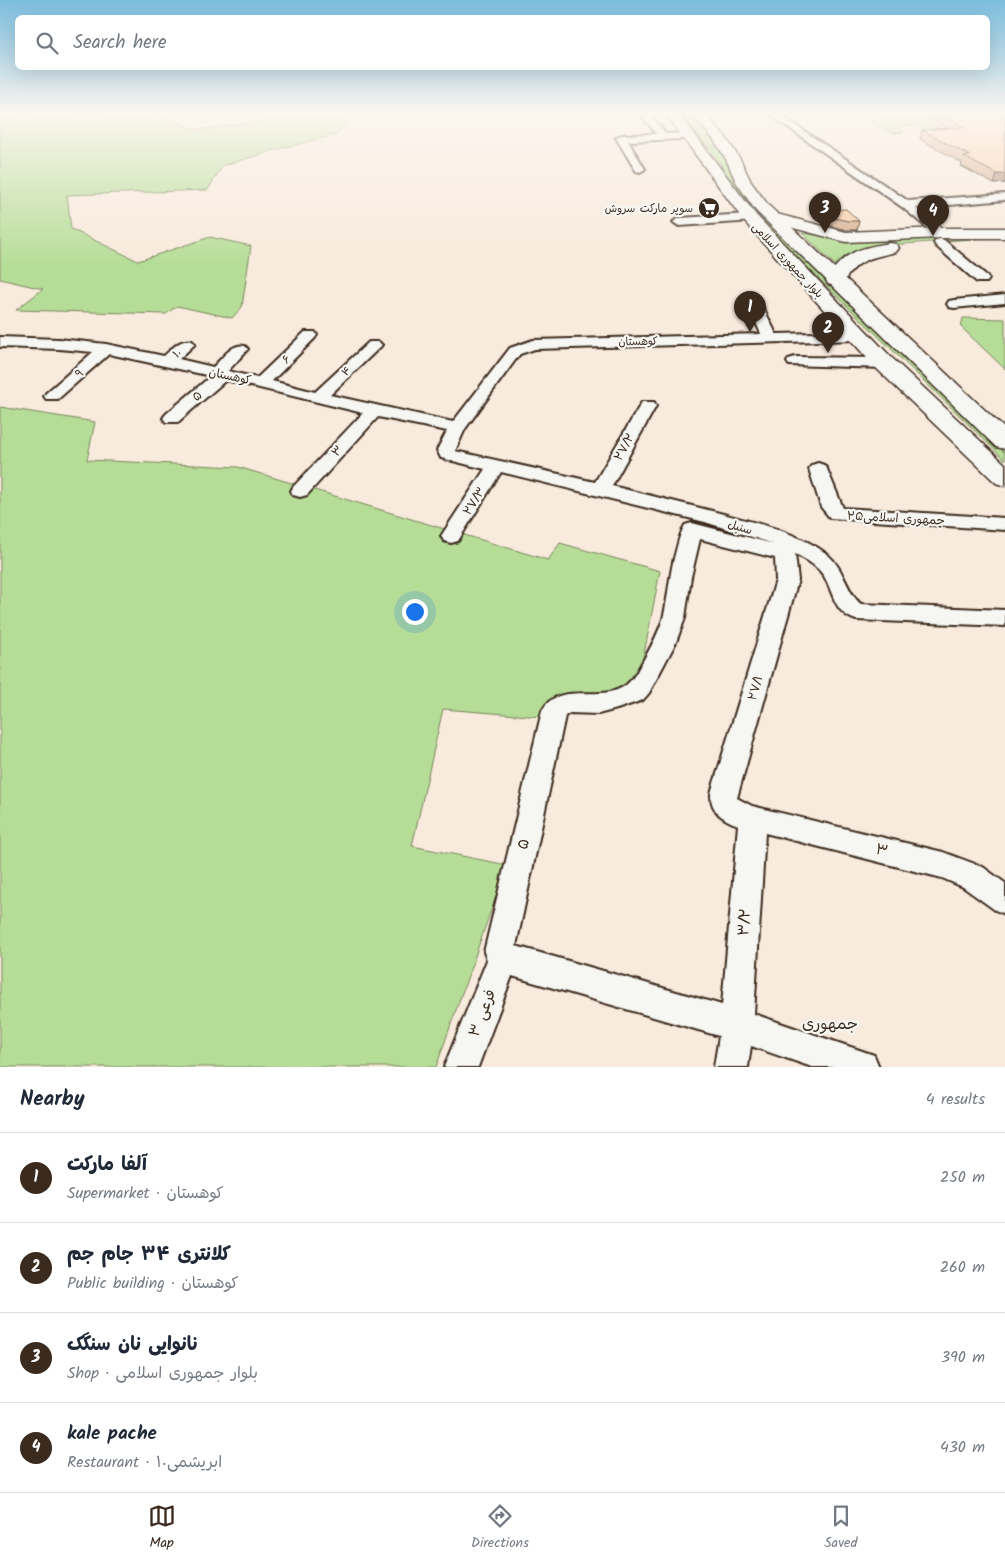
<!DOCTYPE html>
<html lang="en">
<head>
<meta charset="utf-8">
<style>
	:root { --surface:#fff; --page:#f2f2f3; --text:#1f2937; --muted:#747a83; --line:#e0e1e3; --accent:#3b2a1e }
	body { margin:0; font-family:Kalam,"Playpen Sans Arabic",sans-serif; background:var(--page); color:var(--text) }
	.you { position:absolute; left:414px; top:611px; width:18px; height:18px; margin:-12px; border:4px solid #fff; border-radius:50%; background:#1a73e8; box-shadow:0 0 0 8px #1a73e833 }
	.badge { display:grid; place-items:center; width:32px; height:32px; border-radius:50%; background:var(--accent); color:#fff; font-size:16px; font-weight:700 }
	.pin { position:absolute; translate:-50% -41px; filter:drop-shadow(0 1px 2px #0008) }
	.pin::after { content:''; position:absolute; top:26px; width:18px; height:15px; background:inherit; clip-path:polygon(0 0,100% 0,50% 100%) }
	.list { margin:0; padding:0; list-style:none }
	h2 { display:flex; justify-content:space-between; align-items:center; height:65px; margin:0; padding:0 20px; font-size:21px }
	h2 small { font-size:16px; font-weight:400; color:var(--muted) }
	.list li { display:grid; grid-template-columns:32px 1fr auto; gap:15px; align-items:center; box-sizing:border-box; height:90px; padding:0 20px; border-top:1px solid var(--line) }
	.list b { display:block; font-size:19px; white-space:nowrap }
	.list p { margin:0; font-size:16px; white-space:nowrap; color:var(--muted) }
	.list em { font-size:16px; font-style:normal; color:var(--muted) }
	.icon { flex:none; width:28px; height:28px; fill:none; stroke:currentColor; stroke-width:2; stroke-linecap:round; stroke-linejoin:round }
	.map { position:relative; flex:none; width:1005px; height:1067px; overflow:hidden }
	.search { position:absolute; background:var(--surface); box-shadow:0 5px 20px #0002; left:15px; right:15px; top:15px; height:55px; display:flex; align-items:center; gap:12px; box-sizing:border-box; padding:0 18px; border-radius:8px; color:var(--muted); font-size:19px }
	.sheet { height:425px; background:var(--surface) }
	nav { display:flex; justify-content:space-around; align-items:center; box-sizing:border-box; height:70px; border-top:1px solid var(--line); background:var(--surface); font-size:14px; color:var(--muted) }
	nav a { display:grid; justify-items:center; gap:2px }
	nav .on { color:var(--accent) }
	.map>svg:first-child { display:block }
	.green { fill:#b6dd98; stroke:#78845b }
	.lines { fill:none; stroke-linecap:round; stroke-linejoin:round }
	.minor-casing { stroke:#3b2a1e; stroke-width:4 }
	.secondary-casing { stroke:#3b2a1e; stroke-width:3 }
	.primary-casing { stroke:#3b2a1e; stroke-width:3 }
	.minor { fill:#f6f6f2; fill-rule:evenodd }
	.secondary { fill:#f6f6f2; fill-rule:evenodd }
	.primary { fill:#f6f6f2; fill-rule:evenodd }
	.wall { fill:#d8b091; stroke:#3b2a1e }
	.shaded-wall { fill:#b09076; stroke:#3b2a1e }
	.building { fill:#fbcda9; stroke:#3b2a1e }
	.labels { text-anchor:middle; stroke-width:4.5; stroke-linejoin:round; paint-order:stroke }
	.far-poi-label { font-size:11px; fill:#3b2a1e; stroke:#f6f6f2; text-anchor:end }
	.far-street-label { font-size:11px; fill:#3b2a1e; stroke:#f6f6f2 }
	.street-label { font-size:12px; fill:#3b2a1e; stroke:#f6f6f2 }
	.near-street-label { font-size:15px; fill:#3b2a1e; stroke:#f6f6f2 }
	.near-neighbourhood-label { font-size:16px; fill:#3b2a1e; stroke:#f6f6f2 }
</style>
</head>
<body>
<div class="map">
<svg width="1005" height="1067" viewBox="0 0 1005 1067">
	<rect width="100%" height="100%" fill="#f8eadc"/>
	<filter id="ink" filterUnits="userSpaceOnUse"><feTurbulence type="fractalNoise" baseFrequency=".02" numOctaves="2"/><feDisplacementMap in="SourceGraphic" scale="10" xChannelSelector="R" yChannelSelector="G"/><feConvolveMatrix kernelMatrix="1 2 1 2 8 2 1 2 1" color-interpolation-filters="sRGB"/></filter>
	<g filter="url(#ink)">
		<!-- green -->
		<path class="green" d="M 0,114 L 157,114 L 197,130 L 315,114 L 333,114 L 349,118 L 336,135 L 286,147 L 222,166 L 208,190 L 67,195 L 71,229 L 138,261 L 210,237 L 251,246 L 242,307 L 232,318 L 177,306 L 166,314 L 16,310 L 43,289 L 0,279 Z
			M 681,114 L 695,114 L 723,152 L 744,194 L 925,376 L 1005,453 L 1005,460 L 802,262 L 744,202 L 726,177 L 721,164 Z
			M 873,114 L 944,114 L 918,116 L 950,133 L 933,135 L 916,125 L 896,127 L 904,132 L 892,133 L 865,118 Z
			M 802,233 L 856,241 L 987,238 L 890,245 L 860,251 L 835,265 Z
			M 963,318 L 1005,319 L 1005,369 L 961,327 Z
			M 0,407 L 95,422 L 87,460 L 238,467 L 548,560 L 560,543 L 660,571 L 641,670 L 619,694 L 554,718 L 443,709 L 412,846 L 507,865 L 436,1067 L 0,1067 Z"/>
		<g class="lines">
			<!-- minor casing -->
			<g class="minor-casing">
				<path id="minor" d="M 641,114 L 650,114 L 666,134 L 686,133 L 691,136 L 686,139 L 628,141 L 645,169 L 640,172 L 636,171 L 616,138 L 621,135 L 656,134 Z
					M 769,114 L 779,114 L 908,201 L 1005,194 L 1005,200 L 916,208 L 947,233 L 941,237 L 937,236 L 902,207 Z
					M 750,214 L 756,218 L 754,221 L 679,226 L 673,222 L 679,218 Z
					M 940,239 L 944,240 L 987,276 L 989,279 L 987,282 L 977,282 L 936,246 L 934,243 L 936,240 Z
					M 1005,295 L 1005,303 L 954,308 L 949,307 L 947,304 L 949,301 L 954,300 Z
					M 758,307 L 763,308 L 765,311 L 776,334 L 858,332 L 863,333 L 865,336 L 863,339 L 858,340 L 535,349 L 520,354 L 516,359 L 465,429 L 455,451 L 595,482 L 642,402 L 654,402 L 656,406 L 612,486 C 645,494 679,503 712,511 C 748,521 797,531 827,554 C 845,569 846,592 861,604 L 1005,610 L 1005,626 L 856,620 C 834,613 834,594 824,576 C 817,566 806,559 795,554 L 798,580 L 737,798 L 752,806 L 943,852 L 983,867 L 1005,883 L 1005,914 L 995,910 L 963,887 L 942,878 L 765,833 L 754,1014 L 874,1055 L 879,1067 L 812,1067 L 751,1046 L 748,1067 L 714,1067 L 719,1036 L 512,976 L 478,1067 L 444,1067 L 487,960 L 484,952 L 542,711 C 559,677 608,708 631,680 C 636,675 639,667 643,661 C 651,647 658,634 663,619 C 668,599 669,578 674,558 C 677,548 679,535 685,525 L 692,523 L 774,544 L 705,522 L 501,472 L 458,541 L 451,543 L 444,541 L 441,536 L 485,469 L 441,458 L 437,450 L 447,431 L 378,417 L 307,495 L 300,497 L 293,495 L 291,491 L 293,487 L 363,413 L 226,380 L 178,422 L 166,422 L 163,418 L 166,414 L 211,376 L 109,354 L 58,399 L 46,399 L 44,396 L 46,393 L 93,352 L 59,349 L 0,347 L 0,337 L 59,339 L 106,344 L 164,356 C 172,349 180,338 192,341 L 195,344 L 179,359 L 213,367 C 222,359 232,342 245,346 L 248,349 L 228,371 L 257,378 L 305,332 L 315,332 L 317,335 L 315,338 L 272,381 L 315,392 L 369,342 L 379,342 L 382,345 L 379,348 L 330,395 L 453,422 L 510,348 L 533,340 L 761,334 L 751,311 L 753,308 ZM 700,539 L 775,558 L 776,580 L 711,793 C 710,811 722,819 738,825 L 722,1005 L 516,946 L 565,716 L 570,713 L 598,714 L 617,709 L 643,700 L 649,693 L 676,642 L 685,618 L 691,577 Z
					M 795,357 L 884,358 L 890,360 L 892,363 L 890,366 L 884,368 L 789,365 L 787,362 L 789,359 Z
					M 818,463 L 824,465 L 827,469 L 843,508 L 1005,518 L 1005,530 L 830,518 L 821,507 L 809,469 L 812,465 Z"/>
			</g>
			<!-- secondary casing -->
			<g class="secondary-casing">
				<path id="secondary" d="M 773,213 L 846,232 L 941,228 L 1005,228 L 1005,238 L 941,238 L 846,242 L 767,221 L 765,218 L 767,215 Z
					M 890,243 L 896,244 L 899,248 L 896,252 C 868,259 859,258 842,284 L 835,286 L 828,284 L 826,280 C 844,252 858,248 890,243 Z"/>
			</g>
			<!-- primary casing -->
			<g class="primary-casing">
				<path id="primary" d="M 666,114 L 679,114 L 756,215 L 892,358 L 1005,464 L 1005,486 L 996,483 L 876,368 L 744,221 Z
					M 692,114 L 705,114 L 724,135 L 740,159 L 751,182 L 768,205 L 1005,429 L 1005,449 L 996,447 L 756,211 L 736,182 L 726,159 L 714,140 Z"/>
			</g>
			<!-- minor -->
			<use href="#minor" class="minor"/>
			<!-- secondary -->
			<use href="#secondary" class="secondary"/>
			<!-- primary -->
			<use href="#primary" class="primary"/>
		</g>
		<!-- wall -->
		<path class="wall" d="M 928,114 L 1005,114 L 1005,183 L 994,184 L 961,166 L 962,163 L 920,139 L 922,130 L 947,128 L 927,117 Z
			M 824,210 L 859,221 L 857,230 L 846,230 L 828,225 L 821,219 Z"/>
		<!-- shaded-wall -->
		<path class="shaded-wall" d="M 997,174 L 1005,174 L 1005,183 L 994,184 Z"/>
		<!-- building -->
		<path class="building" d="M 939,114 L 1005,114 L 1005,174 L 997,174 L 964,157 L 970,156 L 922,130 L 964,127 Z
			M 846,209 L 859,221 L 848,221 L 830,217 L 824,210 Z"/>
	</g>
	<!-- sky -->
	<linearGradient id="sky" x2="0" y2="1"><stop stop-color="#7bbdde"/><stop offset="0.43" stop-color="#fcf6ef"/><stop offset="1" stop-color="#fcf6ef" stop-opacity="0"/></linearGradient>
	<rect width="1005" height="264" fill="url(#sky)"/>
	<!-- icons -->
	<defs>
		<g id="supermarket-disc" transform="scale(1.125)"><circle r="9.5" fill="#3b2a1e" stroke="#f6f6f2"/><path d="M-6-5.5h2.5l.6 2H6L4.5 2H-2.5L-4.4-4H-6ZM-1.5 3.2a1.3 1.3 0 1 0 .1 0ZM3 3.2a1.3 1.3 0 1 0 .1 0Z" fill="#fff"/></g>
	</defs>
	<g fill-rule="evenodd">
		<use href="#supermarket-disc" x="709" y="208"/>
	</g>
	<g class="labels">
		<!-- far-poi labels -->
		<g class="far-poi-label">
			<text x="693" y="212">سوپر مارکت سروش</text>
		</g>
		<!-- far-street labels -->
		<g class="far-street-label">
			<text transform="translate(788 260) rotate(47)" y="4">بلوار جمهوری اسلامی</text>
			<text transform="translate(638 341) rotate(-1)" y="4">کوهستان</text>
			<text transform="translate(177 353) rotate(-41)" y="4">۱۰</text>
			<text transform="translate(286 359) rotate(-45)" y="4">۶</text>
			<text transform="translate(346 371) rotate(-43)" y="4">۴</text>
			<text transform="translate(79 373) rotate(-40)" y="4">۹</text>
		</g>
		<!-- street labels -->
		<g class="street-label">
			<text transform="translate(230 376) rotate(12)" y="4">کوهستان</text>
			<text transform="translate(197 396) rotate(-41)" y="4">۵</text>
			<text transform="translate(624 447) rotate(-61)" y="4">۲۷/۲</text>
			<text transform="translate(337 451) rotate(-48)" y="4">۳</text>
			<text transform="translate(474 501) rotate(-58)" y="4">۲۷/۳</text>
			<text transform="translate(896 518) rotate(3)" y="4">جمهوری اسلامی۲۵</text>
			<text transform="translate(740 527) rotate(17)" y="4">سنبل</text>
			<text transform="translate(755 688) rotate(-73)" y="4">۲۷/۱</text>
		</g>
		<!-- near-street labels -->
		<g class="near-street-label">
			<text transform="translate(523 844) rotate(-77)" y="5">۵</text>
			<text transform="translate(882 850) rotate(14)" y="5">۳</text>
			<text transform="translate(744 922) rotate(-86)" y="5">۳/۲</text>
			<text transform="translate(482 1013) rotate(-69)" y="5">فرعی ۳</text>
		</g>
		<!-- near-neighbourhood labels -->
		<g class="near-neighbourhood-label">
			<text x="830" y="1029">جمهوری</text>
		</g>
	</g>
</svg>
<div class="you"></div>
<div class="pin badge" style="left:750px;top:332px">1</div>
<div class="pin badge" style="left:828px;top:353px">2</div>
<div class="pin badge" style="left:825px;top:233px">3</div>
<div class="pin badge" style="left:933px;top:236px">4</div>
<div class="search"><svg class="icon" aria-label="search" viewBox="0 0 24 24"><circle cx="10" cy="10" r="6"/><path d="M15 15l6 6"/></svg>Search here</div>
</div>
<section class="sheet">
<h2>Nearby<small>4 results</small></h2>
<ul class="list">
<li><span class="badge">1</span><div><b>آلفا مارکت</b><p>Supermarket · کوهستان</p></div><em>250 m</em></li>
<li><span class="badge">2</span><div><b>کلانتری ۳۴ جام جم</b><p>Public building · کوهستان</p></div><em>260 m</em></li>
<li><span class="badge">3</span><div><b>نانوایی نان سنگک</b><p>Shop · بلوار جمهوری اسلامی</p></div><em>390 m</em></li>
<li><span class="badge">4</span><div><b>kale pache</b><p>Restaurant · ابریشمی۱۰</p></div><em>430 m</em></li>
</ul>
</section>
<nav>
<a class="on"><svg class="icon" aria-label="map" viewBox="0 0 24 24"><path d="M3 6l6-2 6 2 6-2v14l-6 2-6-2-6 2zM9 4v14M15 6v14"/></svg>Map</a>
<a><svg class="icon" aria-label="directions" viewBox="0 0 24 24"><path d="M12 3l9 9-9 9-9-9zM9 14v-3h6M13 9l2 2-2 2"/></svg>Directions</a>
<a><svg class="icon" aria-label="saved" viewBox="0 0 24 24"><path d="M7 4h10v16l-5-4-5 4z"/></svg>Saved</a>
</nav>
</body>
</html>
